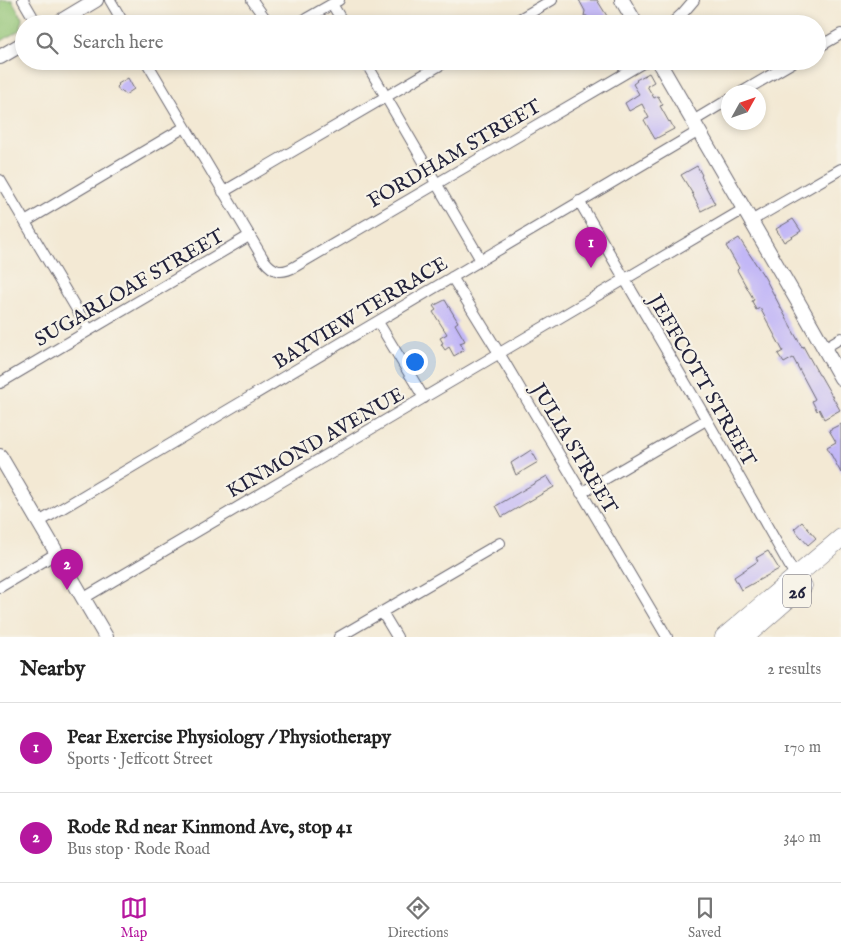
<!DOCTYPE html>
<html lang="en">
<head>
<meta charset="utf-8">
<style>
	:root { --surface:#fff; --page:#f2f2f2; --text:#222; --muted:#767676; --line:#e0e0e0; --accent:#b5179e }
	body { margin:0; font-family:"IM FELL English",serif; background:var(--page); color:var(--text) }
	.compass { position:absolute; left:721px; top:85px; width:45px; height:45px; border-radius:50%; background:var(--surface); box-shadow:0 2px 8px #0003; rotate:50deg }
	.you { position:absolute; left:414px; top:361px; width:18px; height:18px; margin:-12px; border:4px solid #fff; border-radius:50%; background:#1a73e8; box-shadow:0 0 0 8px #1a73e833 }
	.badge { display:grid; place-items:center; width:32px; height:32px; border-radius:50%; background:var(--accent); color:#fff; font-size:16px; font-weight:700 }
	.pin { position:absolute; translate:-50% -41px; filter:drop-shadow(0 1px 2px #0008) }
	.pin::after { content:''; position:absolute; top:26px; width:18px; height:15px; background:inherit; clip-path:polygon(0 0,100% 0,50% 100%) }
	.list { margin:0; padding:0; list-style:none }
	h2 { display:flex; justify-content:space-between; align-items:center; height:65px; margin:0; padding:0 20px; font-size:21px }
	h2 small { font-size:16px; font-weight:400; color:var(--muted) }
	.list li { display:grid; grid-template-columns:32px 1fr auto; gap:15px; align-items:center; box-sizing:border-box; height:90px; padding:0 20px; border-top:1px solid var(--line) }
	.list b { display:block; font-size:19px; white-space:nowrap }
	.list p { margin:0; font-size:16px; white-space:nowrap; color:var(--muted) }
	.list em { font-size:16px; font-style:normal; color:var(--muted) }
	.icon { flex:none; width:28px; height:28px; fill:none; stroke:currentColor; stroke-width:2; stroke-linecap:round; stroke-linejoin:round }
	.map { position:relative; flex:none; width:841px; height:637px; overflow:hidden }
	.search { position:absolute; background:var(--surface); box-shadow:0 2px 8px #0003; left:15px; right:15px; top:15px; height:55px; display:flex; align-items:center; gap:12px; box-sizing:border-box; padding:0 18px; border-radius:28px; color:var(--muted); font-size:19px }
	.sheet { height:245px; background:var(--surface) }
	nav { display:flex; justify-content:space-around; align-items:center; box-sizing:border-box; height:70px; border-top:1px solid var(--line); background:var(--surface); font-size:14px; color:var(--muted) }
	nav a { display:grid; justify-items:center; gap:2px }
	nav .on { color:var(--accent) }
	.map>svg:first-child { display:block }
	.green { fill:#92c475; stroke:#5a7358 }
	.building { fill:#c2b7f6 }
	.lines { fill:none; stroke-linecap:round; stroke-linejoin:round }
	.street-casing { stroke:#6b6871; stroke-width:12 }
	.secondary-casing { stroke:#6b6871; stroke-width:16 }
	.highway-casing { stroke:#6b6871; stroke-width:19 }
	.street { stroke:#fff; stroke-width:10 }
	.secondary { stroke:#fff; stroke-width:14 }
	.highway { stroke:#fff; stroke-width:18 }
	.labels { text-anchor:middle; stroke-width:4.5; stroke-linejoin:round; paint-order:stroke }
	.shield { fill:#f7f3e8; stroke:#62616f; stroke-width:1 }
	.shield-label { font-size:19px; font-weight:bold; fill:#22223b }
	.street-label { font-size:20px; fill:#22223b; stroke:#f7f3e8 }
</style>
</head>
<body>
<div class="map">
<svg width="841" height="637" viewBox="0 0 841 637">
	<rect width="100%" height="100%" fill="#f7f3e8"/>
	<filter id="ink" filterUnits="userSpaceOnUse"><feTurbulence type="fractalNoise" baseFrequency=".02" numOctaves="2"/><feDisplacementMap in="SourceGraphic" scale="10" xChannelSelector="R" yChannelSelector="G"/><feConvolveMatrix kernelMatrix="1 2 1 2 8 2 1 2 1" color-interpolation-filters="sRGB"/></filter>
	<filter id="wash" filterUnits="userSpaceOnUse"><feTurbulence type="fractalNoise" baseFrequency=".0096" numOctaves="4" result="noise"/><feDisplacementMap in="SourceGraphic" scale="20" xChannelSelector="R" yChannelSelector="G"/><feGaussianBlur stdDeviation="1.12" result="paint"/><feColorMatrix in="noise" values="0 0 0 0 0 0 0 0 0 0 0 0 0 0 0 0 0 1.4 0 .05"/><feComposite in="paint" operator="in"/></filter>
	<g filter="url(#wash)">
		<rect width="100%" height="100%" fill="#f3e9d4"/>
		<!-- green -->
		<path class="green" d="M 0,0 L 12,0 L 22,18 L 21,29 L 0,42 Z"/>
		<g id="blocks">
			<!-- building -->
			<path class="building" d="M 579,0 L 597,0 L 612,24 L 592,24 L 587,16 L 584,16 L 585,11 Z
				M 649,73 L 654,82 L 647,86 L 654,98 L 658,96 L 663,105 L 660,106 L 669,122 L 670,121 L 674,129 L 655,139 L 644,120 L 649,118 L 642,104 L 629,111 L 625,103 L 639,94 L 633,84 L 637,81 L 636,80 Z
				M 128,78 L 134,89 L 125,95 L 122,91 L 120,92 L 117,87 L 119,85 L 118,84 Z
				M 697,166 L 702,175 L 701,176 L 706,187 L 715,204 L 701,211 L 693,196 L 694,196 L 681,175 Z
				M 793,219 L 801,231 L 784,242 L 776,229 Z
				M 739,238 L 765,278 L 790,325 L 790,326 L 802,347 L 803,346 L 819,375 L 820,375 L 840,410 L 824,419 L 819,409 L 817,411 L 812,401 L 815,399 L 793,358 L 784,363 L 778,354 L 783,351 L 760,308 L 756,310 L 752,301 L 754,300 L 737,270 L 739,268 L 726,246 Z
				M 445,300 L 458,322 L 455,324 L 465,341 L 460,343 L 464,350 L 454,356 L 449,347 L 445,350 L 441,344 L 443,343 L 440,338 L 447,334 L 433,312 L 436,310 L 433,306 Z
				M 841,424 L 841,473 L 827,447 L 836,442 L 829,430 Z
				M 531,450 L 538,462 L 516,475 L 511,463 Z
				M 547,476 L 554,487 L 502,517 L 496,506 Z
				M 802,522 L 816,538 L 808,545 L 794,529 Z
				M 768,551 L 779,569 L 741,590 L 734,577 L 758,561 L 756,558 Z"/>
		</g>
	</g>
	<g filter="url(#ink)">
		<use href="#blocks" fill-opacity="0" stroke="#6b6871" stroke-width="1"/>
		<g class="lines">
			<!-- street casing -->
			<g class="street-casing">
				<path id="street" d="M 23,0 L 37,24
					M 110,0 L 124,24
					M 252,0 L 264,17 L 270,24
					M 332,4 L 344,24
					M 297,24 L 339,0
					M 511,24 L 552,0
					M 671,24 L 682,14 L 694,0
					M 817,48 L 841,34
					M 146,61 L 264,260 C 274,273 282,274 296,266 L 646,61
					M 365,61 L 481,260
					M 742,92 L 795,61
					M 693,121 L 728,100
					M 0,180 L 89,330
					M 223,192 L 447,61
					M 579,201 L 700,408 L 796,577
					M 751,221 L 841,169
					M 25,222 L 185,127
					M 452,277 L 499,353 L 667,637
					M 378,322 L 424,398
					M 824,348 L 841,338
					M 0,383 L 249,236
					M 581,493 L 706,420
					M 39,522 L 699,131
					M 0,587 L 57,553
					M 84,598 L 744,209
					M 382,612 L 397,637
					M 339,637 L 500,543"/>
			</g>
			<!-- secondary casing -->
			<g class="secondary-casing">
				<path id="secondary" d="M 622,0 L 636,24
					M 56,24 L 96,0
					M 0,57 L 24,43
					M 658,61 L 801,307 L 841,378
					M 0,456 L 106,637"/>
			</g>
			<!-- highway casing -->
			<g class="highway-casing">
				<path id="highway" d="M 724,637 L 841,538
					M 745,637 L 803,586"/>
			</g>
			<!-- street -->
			<use href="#street" class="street"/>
			<!-- secondary -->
			<use href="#secondary" class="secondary"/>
			<!-- highway -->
			<use href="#highway" class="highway"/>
		</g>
	</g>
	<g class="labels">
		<!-- shield labels -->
		<rect class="shield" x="783" y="574.5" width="28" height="33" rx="4"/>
		<g class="shield-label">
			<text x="797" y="598">26</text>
		</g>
		<!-- street labels -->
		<g class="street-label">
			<text transform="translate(454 153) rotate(-30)" y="7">FORDHAM STREET</text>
			<text transform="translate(129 287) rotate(-30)" y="7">SUGARLOAF STREET</text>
			<text transform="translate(360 312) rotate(-31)" y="7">BAYVIEW TERRACE</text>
			<text transform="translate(703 380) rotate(60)" y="7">JEFFCOTT STREET</text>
			<text transform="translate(315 442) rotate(-30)" y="7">KINMOND AVENUE</text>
			<text transform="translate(575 448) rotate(59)" y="7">JULIA STREET</text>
		</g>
	</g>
</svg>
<svg class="compass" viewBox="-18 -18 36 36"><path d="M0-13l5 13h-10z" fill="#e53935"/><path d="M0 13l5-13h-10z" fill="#767676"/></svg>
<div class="you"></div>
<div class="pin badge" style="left:591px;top:268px">1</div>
<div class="pin badge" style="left:67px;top:590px">2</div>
<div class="search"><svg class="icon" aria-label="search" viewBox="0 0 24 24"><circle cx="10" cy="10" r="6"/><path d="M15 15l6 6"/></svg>Search here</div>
</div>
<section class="sheet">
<h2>Nearby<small>2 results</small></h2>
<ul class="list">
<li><span class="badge">1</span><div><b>Pear Exercise Physiology / Physiotherapy</b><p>Sports · Jeffcott Street</p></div><em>170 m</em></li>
<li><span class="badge">2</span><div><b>Rode Rd near Kinmond Ave, stop 41</b><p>Bus stop · Rode Road</p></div><em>340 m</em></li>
</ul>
</section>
<nav>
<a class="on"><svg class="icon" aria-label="map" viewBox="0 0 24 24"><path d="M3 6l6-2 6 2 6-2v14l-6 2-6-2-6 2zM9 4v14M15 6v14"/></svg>Map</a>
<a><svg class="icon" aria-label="directions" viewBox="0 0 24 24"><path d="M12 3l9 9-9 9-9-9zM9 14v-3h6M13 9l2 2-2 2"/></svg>Directions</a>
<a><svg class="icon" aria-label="saved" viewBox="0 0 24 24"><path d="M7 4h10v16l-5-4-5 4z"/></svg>Saved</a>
</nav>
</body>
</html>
